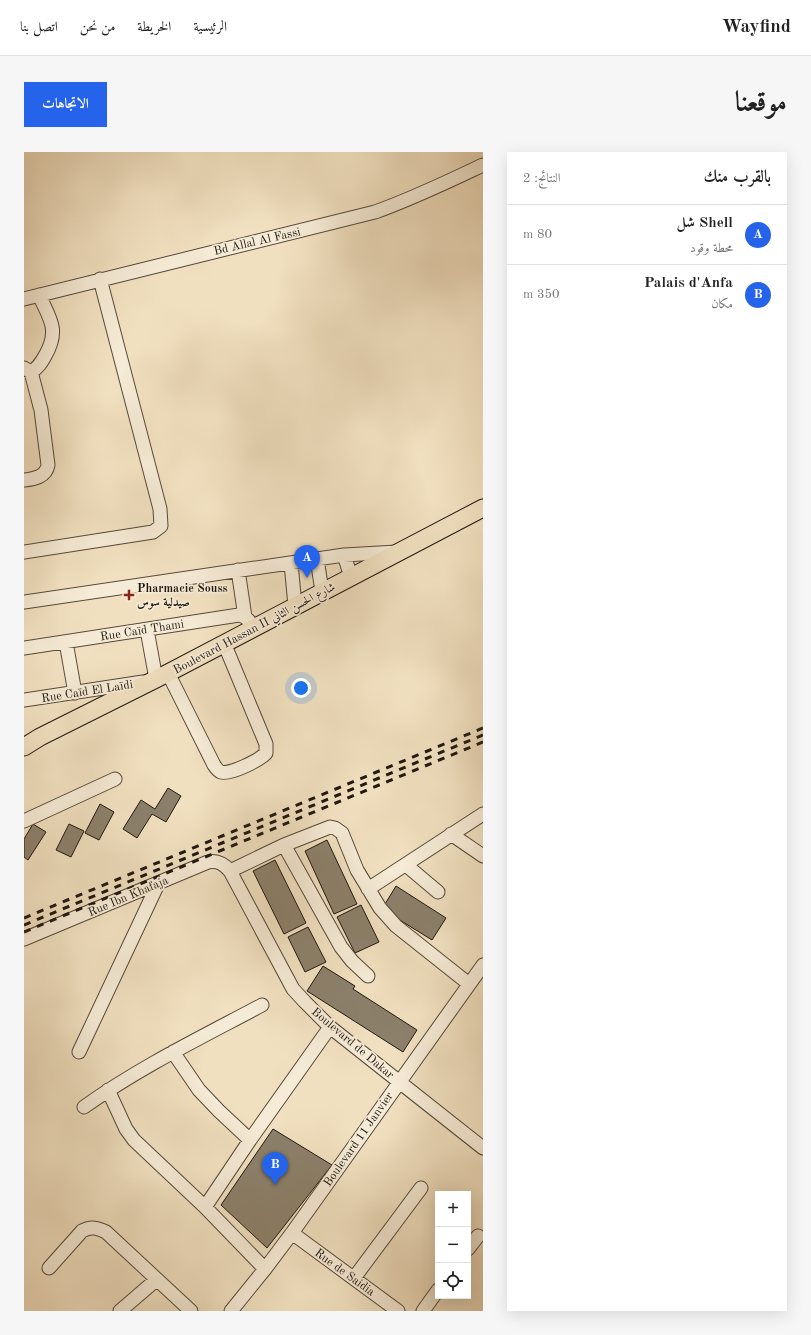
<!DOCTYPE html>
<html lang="ar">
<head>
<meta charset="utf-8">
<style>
	:root { --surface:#fff; --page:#f6f6f6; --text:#222; --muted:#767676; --line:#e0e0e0; --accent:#2563eb }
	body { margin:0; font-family:"Old Standard TT",Amiri,serif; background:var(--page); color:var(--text); direction:rtl }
	.controls { position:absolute; right:12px; bottom:12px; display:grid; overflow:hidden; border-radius:0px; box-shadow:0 4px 16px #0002 }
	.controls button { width:36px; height:36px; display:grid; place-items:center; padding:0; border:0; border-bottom:1px solid var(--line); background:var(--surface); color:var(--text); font:20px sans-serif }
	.you { position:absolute; left:277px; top:536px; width:14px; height:14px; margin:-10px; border:3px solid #fff; border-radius:50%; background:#1a73e8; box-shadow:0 0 0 6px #1a73e833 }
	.badge { display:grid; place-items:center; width:26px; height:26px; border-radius:50%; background:var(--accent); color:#fff; font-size:13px; font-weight:700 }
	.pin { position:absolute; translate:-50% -33px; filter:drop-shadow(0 1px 2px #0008) }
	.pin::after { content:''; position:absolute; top:21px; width:14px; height:12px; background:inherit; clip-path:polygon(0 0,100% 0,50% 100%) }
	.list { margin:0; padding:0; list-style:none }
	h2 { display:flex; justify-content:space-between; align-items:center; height:52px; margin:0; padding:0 16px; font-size:17px }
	h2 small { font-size:13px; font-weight:400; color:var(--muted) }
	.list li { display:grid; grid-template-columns:26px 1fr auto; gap:12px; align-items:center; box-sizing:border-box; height:60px; padding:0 16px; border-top:1px solid var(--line) }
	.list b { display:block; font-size:15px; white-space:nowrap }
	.list p { margin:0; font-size:13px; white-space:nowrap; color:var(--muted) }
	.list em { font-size:13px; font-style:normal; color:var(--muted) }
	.icon { flex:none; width:22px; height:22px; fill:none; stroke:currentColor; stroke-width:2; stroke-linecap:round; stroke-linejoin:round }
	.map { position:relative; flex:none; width:459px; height:1159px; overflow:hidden; direction:ltr; border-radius:0px }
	header { display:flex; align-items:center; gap:24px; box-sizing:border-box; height:56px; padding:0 20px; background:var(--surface); border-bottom:1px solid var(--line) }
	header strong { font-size:19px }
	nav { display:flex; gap:22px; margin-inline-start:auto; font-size:14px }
	.intro { display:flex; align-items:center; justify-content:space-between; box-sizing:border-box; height:96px; padding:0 24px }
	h1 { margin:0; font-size:28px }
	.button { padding:10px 18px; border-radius:0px; background:var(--accent); color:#fff; font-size:14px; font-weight:700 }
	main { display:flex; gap:24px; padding:0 24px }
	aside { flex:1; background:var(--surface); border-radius:0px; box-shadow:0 4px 16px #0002 }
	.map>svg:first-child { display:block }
	.building { fill:#8c806b; stroke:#1f170f }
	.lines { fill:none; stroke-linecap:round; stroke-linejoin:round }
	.minor-casing { stroke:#54493b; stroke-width:15 }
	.major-casing { stroke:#1f170f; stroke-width:19 }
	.minor { stroke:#f6ebd6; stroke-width:13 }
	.major { stroke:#f1e0c0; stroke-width:17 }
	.rail { stroke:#1f170f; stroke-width:3; stroke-dasharray:7 7; stroke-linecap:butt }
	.poi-dot { fill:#8f2418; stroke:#f6ebd6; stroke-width:1.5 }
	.labels { text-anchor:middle; stroke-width:3.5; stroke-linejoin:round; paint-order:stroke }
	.street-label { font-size:12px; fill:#1f170f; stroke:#f6ebd6 }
	.poi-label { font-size:12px; font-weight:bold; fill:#1f170f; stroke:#f6ebd6; text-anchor:start }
</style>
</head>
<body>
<header>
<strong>Wayfind</strong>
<nav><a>الرئيسية</a><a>الخريطة</a><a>من نحن</a><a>اتصل بنا</a></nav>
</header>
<div class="intro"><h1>موقعنا</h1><a class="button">الاتجاهات</a></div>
<main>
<aside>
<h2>بالقرب منك<small>النتائج: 2</small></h2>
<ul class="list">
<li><span class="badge">A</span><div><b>Shell شل</b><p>محطة وقود</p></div><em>80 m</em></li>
<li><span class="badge">B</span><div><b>Palais d'Anfa</b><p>مكان</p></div><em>350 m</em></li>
</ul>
</aside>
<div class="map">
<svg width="459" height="1159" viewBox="0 0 459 1159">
	<rect width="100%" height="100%" fill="#f1e0c0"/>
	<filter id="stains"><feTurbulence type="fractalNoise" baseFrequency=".005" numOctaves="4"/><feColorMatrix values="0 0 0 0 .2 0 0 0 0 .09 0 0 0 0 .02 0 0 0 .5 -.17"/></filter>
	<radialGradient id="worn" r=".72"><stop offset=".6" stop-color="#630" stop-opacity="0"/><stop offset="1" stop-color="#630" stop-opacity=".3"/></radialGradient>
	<!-- building -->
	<path class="building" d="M 144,636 L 157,644 L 142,670 L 128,662 L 113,686 L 99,677 L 117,648 L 131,657 Z
		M 76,652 L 90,660 L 75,688 L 61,681 Z
		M 9,672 L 22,680 L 4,708 L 0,705 L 0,687 Z
		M 45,672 L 60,679 L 47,705 L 32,698 Z
		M 303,688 L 333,752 L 310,762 L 281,699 Z
		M 251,708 L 282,771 L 260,782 L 229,719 Z
		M 372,734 L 422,766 L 408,788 L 358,757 Z
		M 337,753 L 355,790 L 331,801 L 313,765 Z
		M 284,775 L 302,810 L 281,820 L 264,785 Z
		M 299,814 L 331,834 L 329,837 L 393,878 L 379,900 L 283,839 Z
		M 249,977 L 308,1013 L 243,1096 L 197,1053 Z"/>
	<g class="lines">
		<!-- minor casing -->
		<g class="minor-casing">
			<path id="minor" d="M 0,147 L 351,60 C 388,47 423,30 459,13
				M 0,216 L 7,220 L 17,258 L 24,313 C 22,325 10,327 0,328
				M 7,220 C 14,216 17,211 21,204 C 36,178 26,167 15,143
				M 0,400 L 129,380 L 137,374 L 136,357 L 76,127
				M 320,403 L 327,425
				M 293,407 L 298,439
				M 267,411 L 271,454
				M 214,418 L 221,465
				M 0,450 L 320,403 L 373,400
				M 123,478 L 132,527
				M 42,490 L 51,541
				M 0,496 L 215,463 C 223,465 226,469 229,476
				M 144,521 L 190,613 C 192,616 194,619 197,620 C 206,623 236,608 242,601 L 242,592 L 200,491
				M 0,548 L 119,530
				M 0,669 L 91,627
				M 427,682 L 459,704
				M 260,693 L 317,795 L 328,809 L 344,824
				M 382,713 L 414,740
				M 206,719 L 260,693 L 306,675 L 311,676 L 318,681 L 333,718 L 356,756 L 372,774 L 445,832
				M 344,737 L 459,662
				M 0,787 L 184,710 C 194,708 200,712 206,719 L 269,837 L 281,850 L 306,875 L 459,996
				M 55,900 L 134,732
				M 149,900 L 175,938 L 195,959 L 226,988
				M 84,938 L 102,977 L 110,988 L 181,1055 L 241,1117
				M 60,955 C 116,915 178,885 238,853
				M 181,1055 L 226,988 L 306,875
				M 268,1081 L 374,1159
				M 444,1097 L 454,1084
				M 25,1116 L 58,1079 C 67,1074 74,1076 82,1080 L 167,1159
				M 330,1126 L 397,1036
				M 96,1159 L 132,1128
				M 207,1159 L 241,1117 L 268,1081 L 459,813
				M 399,1159 L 414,1138"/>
		</g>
		<!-- major casing -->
		<g class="major-casing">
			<path id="major" d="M 0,595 L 16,585 L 144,521 L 459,356"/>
		</g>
		<!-- minor -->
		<use href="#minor" class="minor"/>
		<!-- major -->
		<use href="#major" class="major"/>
		<!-- rail -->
		<path class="rail" d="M 0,766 L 459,576
			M 0,773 L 459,583
			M 0,780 L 459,590"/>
	</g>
	<!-- markers -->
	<path class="poi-dot" d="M103 437h4v4h4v4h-4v4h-4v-4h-4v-4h4z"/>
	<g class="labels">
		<!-- street labels -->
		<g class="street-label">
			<text transform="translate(233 89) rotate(-13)" y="4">Bd Allal Al Fassi</text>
			<text transform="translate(230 476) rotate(-28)" y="4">Boulevard Hassan II شارع الحسن الثاني</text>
			<text transform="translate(118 478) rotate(-9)" y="4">Rue Caïd Thami</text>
			<text transform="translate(63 539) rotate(-9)" y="4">Rue Caïd El Laïdi</text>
			<text transform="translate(104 744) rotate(-23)" y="4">Rue Ibn Khafaja</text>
			<text transform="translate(329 891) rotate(40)" y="4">Boulevard de Dakar</text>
			<text transform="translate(334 987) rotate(-55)" y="4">Boulevard 11 Janvier</text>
			<text transform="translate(321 1120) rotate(36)" y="4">Rue de Saidia</text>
		</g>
		<!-- poi labels -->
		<g class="poi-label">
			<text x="113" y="440">Pharmacie Souss<tspan x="113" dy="14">صيدلية سوس</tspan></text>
		</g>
	</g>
	<rect width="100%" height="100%" filter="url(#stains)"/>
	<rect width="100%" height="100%" fill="url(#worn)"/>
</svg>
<div class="controls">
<button>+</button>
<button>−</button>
<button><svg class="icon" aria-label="locate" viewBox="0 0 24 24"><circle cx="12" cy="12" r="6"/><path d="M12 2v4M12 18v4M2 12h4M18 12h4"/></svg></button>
</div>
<div class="you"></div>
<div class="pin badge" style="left:283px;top:426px">A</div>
<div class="pin badge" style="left:251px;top:1033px">B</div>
</div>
</main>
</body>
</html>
